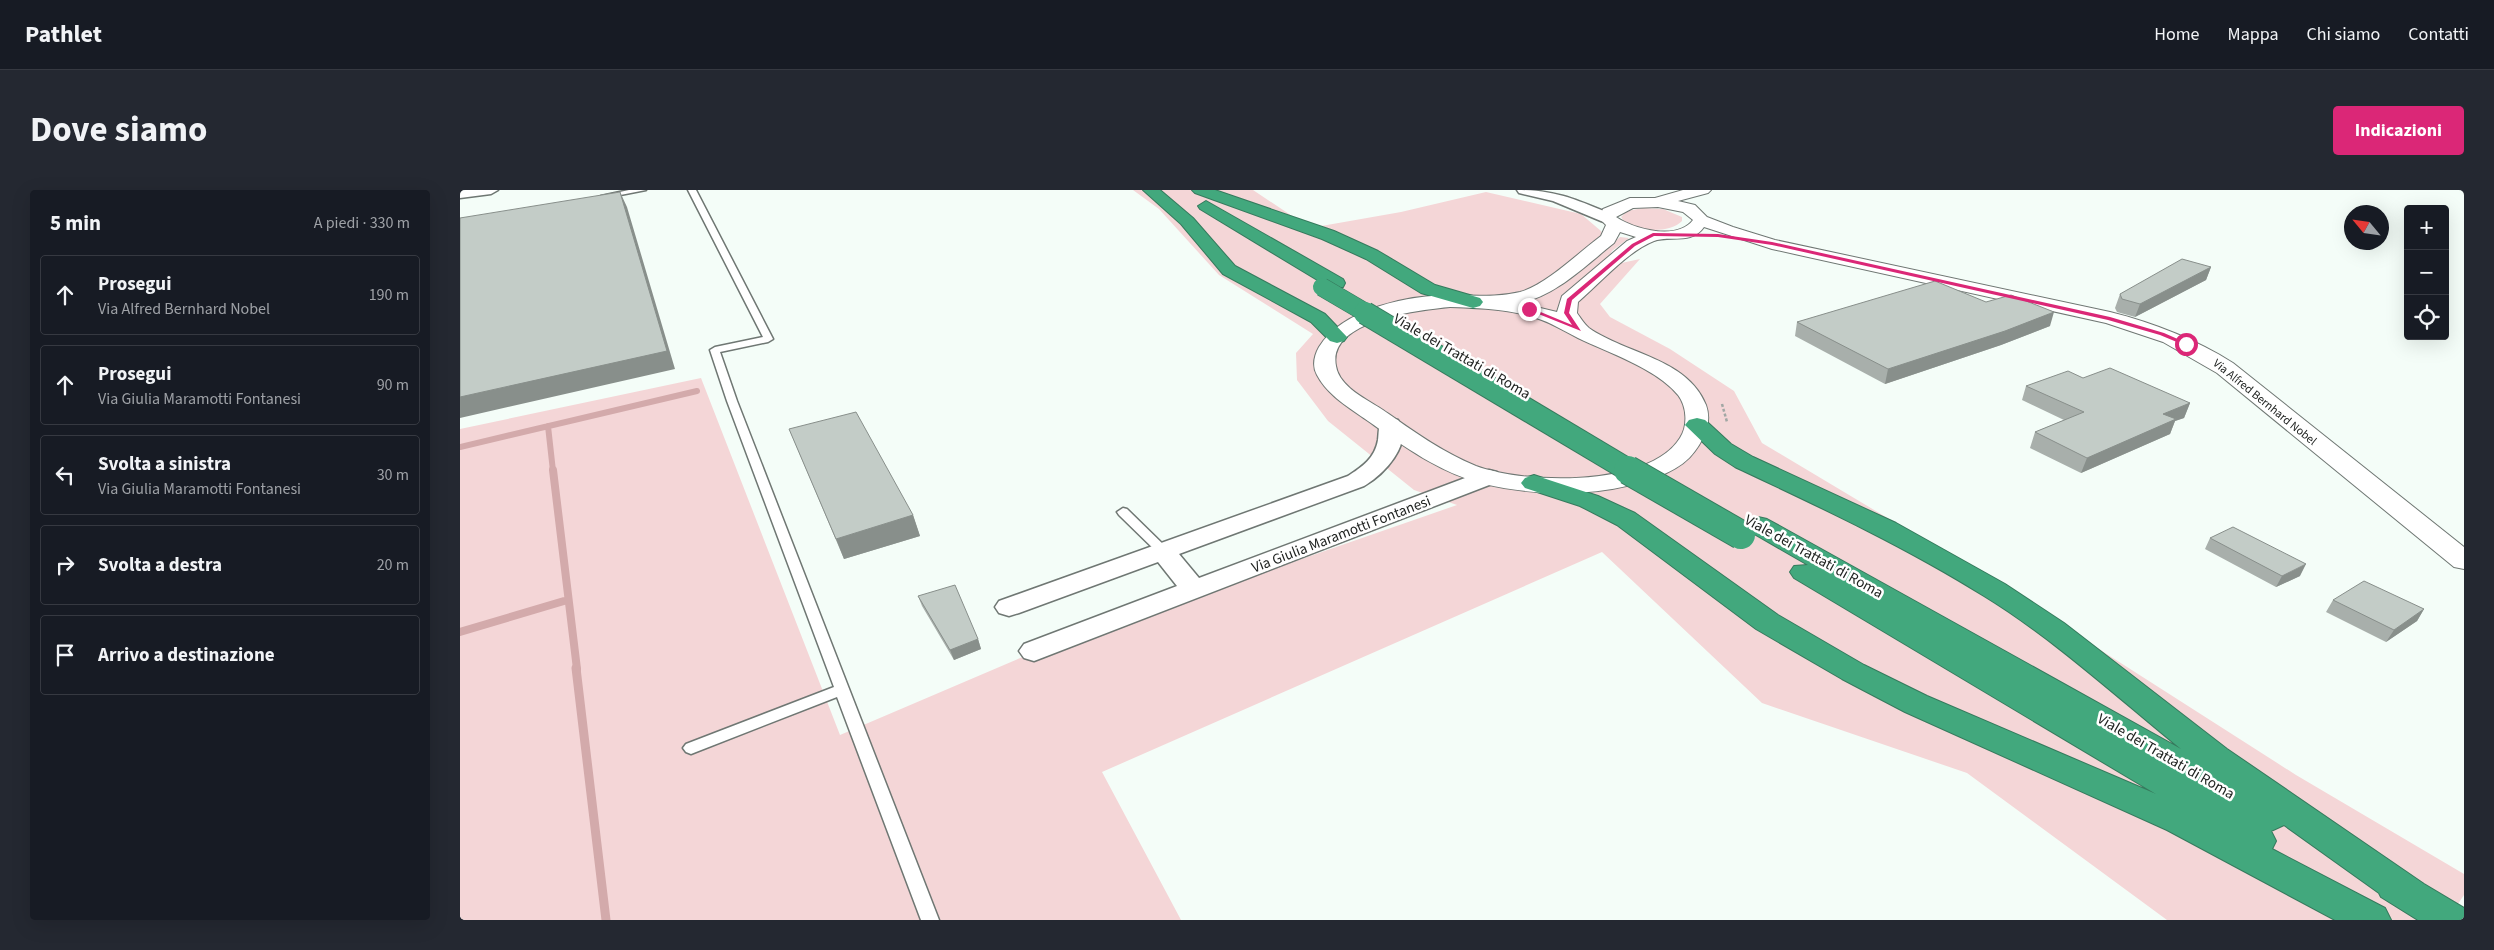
<!DOCTYPE html>
<html lang="it">
<head>
<meta charset="utf-8">
<style>
	:root { --surface:#171b24; --page:#242831; --text:#f1f3f6; --muted:#9ea1a6; --line:#363941; --accent:#db2777 }
	body { margin:0; font-family:"Source Sans 3",sans-serif; background:var(--page); color:var(--text) }
	.controls { position:absolute; right:15px; top:15px; display:grid; overflow:hidden; border-radius:5px; box-shadow:0 5px 20px #0002 }
	.controls button { width:45px; height:45px; display:grid; place-items:center; padding:0; border:0; border-bottom:1px solid var(--line); background:var(--surface); color:var(--text); font:25px sans-serif }
	.compass { position:absolute; left:1884px; top:15px; width:45px; height:45px; border-radius:50%; background:var(--surface); box-shadow:0 5px 20px #0002; rotate:299deg }
	.stop { position:absolute; width:15px; height:15px; margin:-11px; border:4px solid #db2777; border-radius:50%; background:#fff }
	.stop.end { background:#db2777; border-color:#fff; box-shadow:0 1px 5px #0008 }
	.list { margin:0; padding:0; list-style:none }
	h2 { display:flex; justify-content:space-between; align-items:center; height:65px; margin:0; padding:0 20px; font-size:21px }
	h2 small { font-size:16px; font-weight:400; color:var(--muted) }
	.list li { display:grid; grid-template-columns:32px 1fr auto; gap:15px; align-items:center; box-sizing:border-box; height:80px; margin:0 10px 10px; padding:0 10px; border:1px solid var(--line); border-radius:5px }
	.list b { display:block; font-size:19px; white-space:nowrap }
	.list p { margin:0; font-size:16px; white-space:nowrap; color:var(--muted) }
	.list em { font-size:16px; font-style:normal; color:var(--muted) }
	.icon { flex:none; width:28px; height:28px; fill:none; stroke:currentColor; stroke-width:2; stroke-linecap:round; stroke-linejoin:round }
	.map { position:relative; flex:none; width:2004px; height:730px; overflow:hidden; border-radius:5px }
	header { display:flex; align-items:center; gap:30px; box-sizing:border-box; height:70px; padding:0 25px; background:var(--surface); border-bottom:1px solid var(--line) }
	header strong { font-size:24px }
	nav { display:flex; gap:28px; margin-inline-start:auto; font-size:18px }
	.intro { display:flex; align-items:center; justify-content:space-between; box-sizing:border-box; height:120px; padding:0 30px }
	h1 { margin:0; font-size:35px }
	.button { padding:12px 22px; border-radius:5px; background:var(--accent); color:#fff; font-size:18px; font-weight:700 }
	main { display:flex; gap:30px; padding:0 30px }
	aside { flex:1; background:var(--surface); border-radius:5px; box-shadow:0 5px 20px #0002 }
	.map>svg:first-child { display:block }
	.green { fill:#f4d6d7 }
	.lines { fill:none; stroke-linecap:round; stroke-linejoin:round }
	.stream-far2 { stroke:#d3aaab; stroke-width:6 }
	.stream-far1 { stroke:#d3aaab; stroke-width:8 }
	.stream { stroke:#d3aaab; stroke-width:9 }
	.lane-casing { stroke:#6f7773; stroke-width:3 }
	.street-casing { stroke:#6f7773; stroke-width:3 }
	.secondary-casing { stroke:#6f7773; stroke-width:2 }
	.highway-casing { stroke:#367a5d; stroke-width:2 }
	.path { stroke:#a1a7a4; stroke-width:2.5; stroke-dasharray:3 2; stroke-linecap:butt }
	.lane { fill:#fff; fill-rule:evenodd }
	.street { fill:#fff; fill-rule:evenodd }
	.secondary { fill:#fff; fill-rule:evenodd }
	.highway { fill:#42a87d; fill-rule:evenodd }
	.highway-bridge-far2-casing { stroke:#367a5d; stroke-width:19; stroke-linecap:butt }
	.highway-bridge-far1-casing { stroke:#367a5d; stroke-width:24; stroke-linecap:butt }
	.highway-bridge-casing { stroke:#367a5d; stroke-width:30; stroke-linecap:butt }
	.highway-bridge-far2 { stroke:#42a87d; stroke-width:18 }
	.highway-bridge-far1 { stroke:#42a87d; stroke-width:22 }
	.highway-bridge { stroke:#42a87d; stroke-width:28 }
	.wall { fill:#a8afab }
	.shaded-wall { fill:#888f8b }
	.building { fill:#c3ccc7; stroke:#888f8b }
	.route { fill:#db2777 }
	.labels { text-anchor:middle; stroke-width:5; stroke-linejoin:round; paint-order:stroke }
	.far-street-label { font-size:12px; fill:#212422; stroke:#fff }
	.street-label { font-size:15px; fill:#212422; stroke:#fff }
</style>
</head>
<body>
<header>
<strong>Pathlet</strong>
<nav><a>Home</a><a>Mappa</a><a>Chi siamo</a><a>Contatti</a></nav>
</header>
<div class="intro"><h1>Dove siamo</h1><a class="button">Indicazioni</a></div>
<main>
<aside>
<h2>5 min<small>A piedi · 330 m</small></h2>
<ul class="list">
<li><svg class="icon" aria-label="ahead" viewBox="0 0 24 24"><path d="M12 20V5M6 11l6-6 6 6"/></svg><div><b>Prosegui</b><p>Via Alfred Bernhard Nobel</p></div><em>190 m</em></li>
<li><svg class="icon" aria-label="ahead" viewBox="0 0 24 24"><path d="M12 20V5M6 11l6-6 6 6"/></svg><div><b>Prosegui</b><p>Via Giulia Maramotti Fontanesi</p></div><em>90 m</em></li>
<li><svg class="icon" aria-label="left" viewBox="0 0 24 24"><path d="M17 20v-9H6M10 6l-5 5 5 5"/></svg><div><b>Svolta a sinistra</b><p>Via Giulia Maramotti Fontanesi</p></div><em>30 m</em></li>
<li><svg class="icon" aria-label="right" viewBox="0 0 24 24"><path d="M7 20v-9h11M14 6l5 5-5 5"/></svg><div><b>Svolta a destra</b></div><em>20 m</em></li>
<li><svg class="icon" aria-label="arrive" viewBox="0 0 24 24"><path d="M6 21V4h12l-3 4 3 4H6"/></svg><div><b>Arrivo a destinazione</b></div></li>
</ul>
</aside>
<div class="map">
<svg width="2004" height="730" viewBox="0 0 2004 730">
	<rect width="100%" height="100%" fill="#f4fdf8"/>
	<!-- green -->
	<path class="green" d="M 673,0 L 793,0 L 850,38 L 941,22 L 1026,2 L 1121,24 L 1141,41 L 1149,57 L 1160,47 L 1169,48 L 1152,61 L 1143,77 L 1180,69 L 1140,114 L 1150,127 L 1210,159 L 1274,201 L 1302,253 L 1528,388 L 1836,585 L 2004,684 L 2004,705 L 1987,730 L 1707,730 L 1507,583 L 1302,513 L 1142,362 L 642,582 L 721,730 L 0,730 L 0,239 L 241,188 L 380,545 L 572,463 L 997,315 L 954,300 L 868,231 L 837,190 L 836,163 L 853,144 L 759,85 L 699,19 Z
		M 1183,18 L 1203,19 L 1222,27 L 1222,31 C 1210,44 1170,43 1161,27 L 1167,21 Z"/>
	<g class="lines">
		<!-- stream-far2 -->
		<path class="stream-far2" d="M 88,236 L 93,281
			M 0,257 L 237,201"/>
		<!-- stream-far1 -->
		<path class="stream-far1" d="M 93,280 L 117,479
			M 0,442 L 104,411"/>
		<!-- stream -->
		<path class="stream" d="M 116,478 L 146,730"/>
		<!-- lane casing -->
		<g class="lane-casing">
			<path id="lane" d="M 169,0 L 186,0 L 145,8 L 141,6 Z
				M 228,0 L 236,0 L 313,149 L 308,152 L 260,162 L 277,211 L 479,730 L 461,730 L 377,507 L 236,562 L 231,564 L 226,562 L 223,558 L 226,554 L 374,497 L 267,211 L 250,160 L 255,157 L 303,147 Z
				M 663,318 L 667,319 L 708,359 L 710,362 L 708,365 L 700,365 L 659,325 L 657,322 Z"/>
		</g>
		<!-- street casing -->
		<g class="street-casing">
			<path id="street" d="M 0,0 L 38,0 L 31,4 L 0,8 Z
				M 1057,0 C 1096,0 1117,10 1153,25 L 1155,28 L 1147,33 L 1141,31 L 1093,11 L 1059,3 Z
				M 930,228 L 938,230 C 954,254 923,285 904,296 L 719,364 L 739,388 L 1021,282 L 1029,280 L 1037,282 L 1041,287 L 1037,292 L 574,471 L 564,468 L 559,461 L 564,454 L 717,396 L 698,372 L 559,423 L 549,426 L 539,423 L 535,417 L 539,411 L 888,286 C 902,277 915,268 918,250 C 919,243 918,236 922,230 Z"/>
		</g>
		<!-- secondary casing -->
		<g class="secondary-casing">
			<path id="secondary" d="M 1223,0 L 1251,0 L 1248,3 L 1218,11 L 1235,15 L 1247,27 L 1273,37 L 1315,50 L 1650,122 C 1694,133 1735,149 1773,173 L 2004,357 L 2004,379 L 1994,377 L 1757,183 L 1703,152 L 1646,133 L 1312,59 L 1244,37 C 1232,55 1210,45 1194,51 C 1168,61 1140,93 1118,112 L 1117,123 C 1120,127 1124,134 1129,138 C 1166,164 1227,168 1246,215 C 1252,232 1245,247 1235,261 C 1221,281 1193,289 1171,295 C 1122,307 1073,305 1024,294 C 980,283 945,257 908,231 C 890,218 868,206 857,185 C 852,176 854,166 859,157 C 883,118 949,105 992,105 C 1018,105 1034,108 1060,102 C 1086,95 1118,63 1141,46 L 1146,35 L 1139,28 L 1143,19 L 1170,8 L 1195,8 ZM 1198,17 L 1223,22 L 1233,30 C 1217,51 1174,39 1156,27 L 1173,18 ZM 1160,42 L 1176,47 L 1167,51 L 1102,106 L 1097,122 L 1060,113 C 1096,106 1126,75 1154,53 ZM 990,117 C 1019,118 1049,119 1076,128 C 1090,132 1104,141 1118,148 C 1147,162 1197,179 1218,205 C 1227,217 1228,236 1220,248 C 1189,298 1063,294 1016,276 C 982,262 953,241 923,220 C 908,210 879,197 876,176 C 867,130 960,120 990,117 Z"/>
		</g>
		<!-- highway casing -->
		<g class="highway-casing">
			<path id="highway" d="M 683,0 L 700,0 L 733,28 L 775,76 L 865,124 L 887,147 L 884,151 L 877,153 L 870,151 L 851,132 L 763,84 L 721,34 Z
				M 732,0 L 755,0 L 874,41 L 918,61 L 975,95 L 1020,108 L 1023,112 L 1020,116 L 1013,118 L 961,103 L 906,69 L 862,49 L 735,3 Z
				M 746,11 L 883,89 L 885,93 L 883,97 L 869,97 L 740,19 L 738,16 Z
				M 1237,228 L 1245,230 L 1271,254 L 1293,267 L 1436,333 L 1545,394 L 1604,433 L 1767,559 L 1964,694 L 2004,718 L 2004,730 L 1958,730 L 1921,707 L 1919,703 L 1824,635 L 1811,641 L 1816,651 L 1812,659 L 1925,718 L 1931,730 L 1875,730 L 1707,640 L 1445,522 L 1382,489 L 1296,439 L 1157,335 L 1120,316 L 1065,298 L 1061,293 L 1065,288 L 1074,285 L 1083,288 L 1138,306 L 1175,323 L 1318,425 L 1404,475 L 1467,506 L 1696,604 L 1334,388 L 1330,382 L 1334,376 L 1348,375 L 1289,341 L 1285,335 L 1289,329 L 1298,327 L 1307,329 L 1721,559 C 1657,507 1594,449 1524,406 C 1444,356 1360,317 1275,277 L 1255,264 L 1225,235 L 1229,230 Z"/>
		</g>
		<!-- path -->
		<path class="path" d="M 1262,214 L 1267,232"/>
		<!-- lane -->
		<use href="#lane" class="lane"/>
		<!-- street -->
		<use href="#street" class="street"/>
		<!-- secondary -->
		<use href="#secondary" class="secondary"/>
		<!-- highway -->
		<use href="#highway" class="highway"/>
		<!-- highway-bridge-far2 casing -->
		<g class="highway-bridge-far2-casing">
			<path id="highway-bridge-far2" d="M 862,97 L 908,124"/>
		</g>
		<!-- highway-bridge-far1 casing -->
		<g class="highway-bridge-far1-casing">
			<path id="highway-bridge-far1" d="M 905,123 L 1170,281"/>
		</g>
		<!-- highway-bridge casing -->
		<g class="highway-bridge-casing">
			<path id="highway-bridge" d="M 1168,280 L 1281,345"/>
		</g>
		<!-- highway-bridge-far2 -->
		<use href="#highway-bridge-far2" class="highway-bridge-far2"/>
		<!-- highway-bridge-far1 -->
		<use href="#highway-bridge-far1" class="highway-bridge-far1"/>
		<!-- highway-bridge -->
		<use href="#highway-bridge" class="highway-bridge"/>
	</g>
	<!-- wall -->
	<path class="wall" d="M 1751,77 L 1746,90 L 1675,127 L 1657,122 L 1655,118 L 1660,104 Z
		M 1526,112 L 1590,136 L 1541,155 L 1425,194 L 1335,146 L 1337,132 Z
		M 1623,188 L 1730,213 L 1724,228 L 1715,231 L 1710,244 L 1621,283 L 1570,258 L 1575,242 L 1604,230 L 1562,210 L 1566,196 Z
		M 329,239 L 453,325 L 460,346 L 384,369 Z
		M 1750,348 L 1840,386 L 1816,397 L 1745,359 Z
		M 458,406 L 518,449 L 521,459 L 494,470 L 462,416 Z
		M 1873,410 L 1964,419 L 1957,431 L 1926,452 L 1866,422 Z"/>
	<!-- shaded-wall -->
	<path class="shaded-wall" d="M 160,2 L 167,17 L 215,179 L 0,228 L 0,207 Z
		M 1751,77 L 1746,90 L 1675,127 L 1680,114 Z
		M 1594,122 L 1590,136 L 1541,155 L 1425,194 L 1428,179 Z
		M 1730,213 L 1724,228 L 1715,231 L 1710,244 L 1621,283 L 1627,268 L 1703,224 Z
		M 453,325 L 460,346 L 384,369 L 376,349 Z
		M 1846,374 L 1840,386 L 1816,397 L 1822,386 Z
		M 1964,419 L 1957,431 L 1926,452 L 1934,440 Z
		M 518,449 L 521,459 L 494,470 L 490,460 Z"/>
	<!-- building -->
	<path class="building" d="M 160,2 L 207,161 L 0,207 L 0,28 Z
		M 1722,69 L 1751,77 L 1680,114 L 1662,109 L 1660,104 Z
		M 1475,91 L 1526,112 L 1551,105 L 1594,122 L 1545,141 L 1428,179 L 1337,132 Z
		M 1650,178 L 1730,213 L 1703,224 L 1716,229 L 1627,268 L 1575,242 L 1624,222 L 1566,196 L 1608,181 L 1623,188 Z
		M 396,222 L 453,325 L 376,349 L 329,239 Z
		M 1773,337 L 1846,374 L 1822,386 L 1750,348 Z
		M 1904,391 L 1964,419 L 1934,440 L 1873,410 Z
		M 495,395 L 518,449 L 490,460 L 458,406 Z"/>
	<!-- route -->
	<path class="route" d="M 1193,43 L 1258,44 L 1312,52 L 1650,127 L 1704,143 L 1729,154 L 1724,155 L 1700,145 L 1648,130 L 1312,55 L 1258,47 L 1194,46 L 1175,56 L 1112,110 L 1109,123 L 1121,141 L 1066,119 L 1071,118 L 1112,135 L 1104,123 L 1107,109 L 1172,54 Z"/>
	<g class="labels">
		<!-- far-street labels -->
		<g class="far-street-label">
			<text transform="translate(1805 212) rotate(39)" y="4">Via Alfred Bernhard Nobel</text>
		</g>
		<!-- street labels -->
		<g class="street-label">
			<text transform="translate(1002 166) rotate(30)" y="5">Viale dei Trattati di Roma</text>
			<text transform="translate(881 344) rotate(-21)" y="5">Via Giulia Maramotti Fontanesi</text>
			<text transform="translate(1354 366) rotate(29)" y="5">Viale dei Trattati di Roma</text>
			<text transform="translate(1706 566) rotate(30)" y="5">Viale dei Trattati di Roma</text>
		</g>
	</g>
</svg>
<div class="controls">
<button>+</button>
<button>−</button>
<button><svg class="icon" aria-label="locate" viewBox="0 0 24 24"><circle cx="12" cy="12" r="6"/><path d="M12 2v4M12 18v4M2 12h4M18 12h4"/></svg></button>
</div>
<svg class="compass" viewBox="-18 -18 36 36"><path d="M0-13l5 13h-10z" fill="#e53935"/><path d="M0 13l5-13h-10z" fill="#9ea1a6"/></svg>
<div class="stop" style="left:1726px;top:154px"></div>
<div class="stop end" style="left:1069px;top:119px"></div>
</div>
</main>
</body>
</html>
